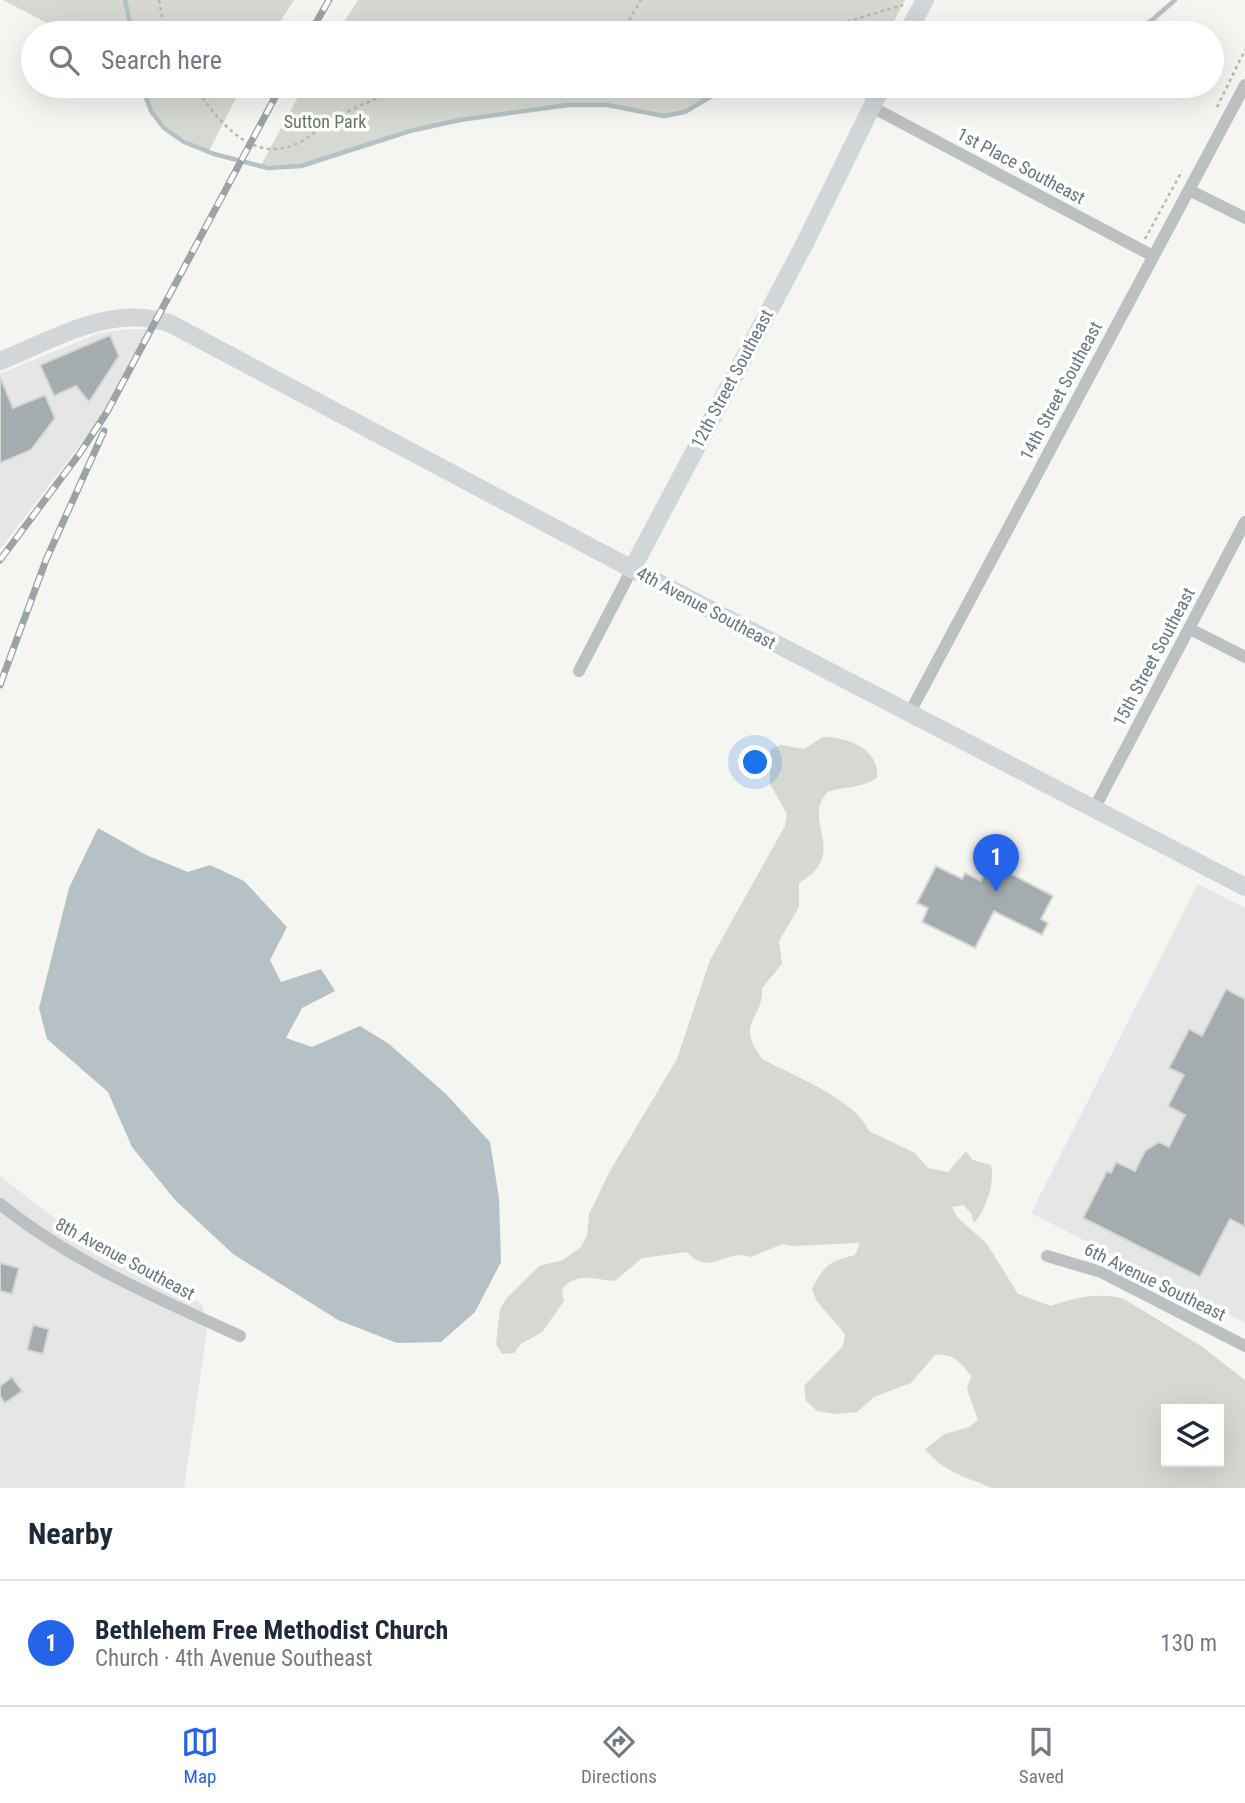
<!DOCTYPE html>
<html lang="en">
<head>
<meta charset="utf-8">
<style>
	:root { --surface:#fff; --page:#f2f2f3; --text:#1f2937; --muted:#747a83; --line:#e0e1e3; --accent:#2563eb }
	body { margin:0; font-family:"Roboto Condensed",sans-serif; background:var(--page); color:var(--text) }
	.controls { position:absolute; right:21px; bottom:21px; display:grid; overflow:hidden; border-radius:0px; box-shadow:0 7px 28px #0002 }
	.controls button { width:63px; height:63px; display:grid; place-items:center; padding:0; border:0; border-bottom:2px solid var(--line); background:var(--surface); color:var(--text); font:35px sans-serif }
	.you { position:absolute; left:756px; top:763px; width:24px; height:24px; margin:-18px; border:5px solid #fff; border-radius:50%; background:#1a73e8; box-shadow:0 0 0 10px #1a73e833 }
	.badge { display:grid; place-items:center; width:46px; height:46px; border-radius:50%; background:var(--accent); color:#fff; font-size:23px; font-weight:700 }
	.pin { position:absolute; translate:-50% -58px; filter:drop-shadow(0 2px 4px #0008) }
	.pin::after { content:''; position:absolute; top:37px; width:24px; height:21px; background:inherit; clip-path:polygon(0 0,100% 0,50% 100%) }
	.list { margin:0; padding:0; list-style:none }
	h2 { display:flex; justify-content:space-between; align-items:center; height:91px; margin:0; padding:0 28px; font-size:30px }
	h2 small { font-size:23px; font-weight:400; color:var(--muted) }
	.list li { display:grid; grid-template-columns:46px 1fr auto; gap:21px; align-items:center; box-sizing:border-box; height:126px; padding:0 28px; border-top:2px solid var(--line) }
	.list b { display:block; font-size:26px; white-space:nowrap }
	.list p { margin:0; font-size:23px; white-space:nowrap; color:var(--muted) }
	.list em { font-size:23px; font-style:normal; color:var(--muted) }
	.icon { flex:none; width:38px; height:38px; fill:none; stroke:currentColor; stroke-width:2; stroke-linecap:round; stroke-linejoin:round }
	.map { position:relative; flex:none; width:1245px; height:1488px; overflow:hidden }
	.search { position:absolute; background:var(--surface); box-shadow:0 7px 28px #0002; left:21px; right:21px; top:21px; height:77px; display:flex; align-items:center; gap:18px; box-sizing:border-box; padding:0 24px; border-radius:38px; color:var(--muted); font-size:26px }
	.sheet { height:217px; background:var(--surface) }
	nav { display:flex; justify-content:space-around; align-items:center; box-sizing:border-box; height:98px; border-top:2px solid var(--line); background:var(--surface); font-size:19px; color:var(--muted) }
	nav a { display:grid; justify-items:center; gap:4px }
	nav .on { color:var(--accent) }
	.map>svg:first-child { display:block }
	.built { fill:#e5e6e5 }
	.green { fill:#d5d9d1; fill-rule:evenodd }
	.water { fill:#b5c1c4 }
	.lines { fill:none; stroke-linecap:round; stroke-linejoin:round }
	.stream { stroke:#b5c1c4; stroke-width:4.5 }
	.building { fill:#a4acb0; stroke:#d6d6d4; stroke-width:2 }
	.path { stroke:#b6b9bb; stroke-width:2.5; stroke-dasharray:3.5 3.5; stroke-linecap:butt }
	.street { stroke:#bcc0c3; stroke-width:12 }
	.secondary { stroke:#d2d6d9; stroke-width:18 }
	.rail-casing { stroke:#9ca3a7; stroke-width:7 }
	.rail { stroke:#fff; stroke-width:4.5; stroke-dasharray:13; stroke-linecap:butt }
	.labels { text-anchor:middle; stroke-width:7; stroke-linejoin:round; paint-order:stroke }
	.park-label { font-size:18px; fill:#6b7865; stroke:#fff }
	.street-label { font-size:18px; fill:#677780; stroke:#fff }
</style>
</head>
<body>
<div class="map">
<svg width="1245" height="1488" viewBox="0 0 1245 1488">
	<rect width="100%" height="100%" fill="#f5f5f2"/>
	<!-- built -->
	<path class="built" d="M 130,329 L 152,329 L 110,406 L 0,549 L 0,374 L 99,333 Z
		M 1198,884 L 1245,908 L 1245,1323 L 1031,1213 Z
		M 0,1176 L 74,1233 L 202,1304 L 207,1330 L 184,1488 L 0,1488 Z"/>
	<!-- green -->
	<path class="green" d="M 3,0 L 294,0 L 273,33 L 66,33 Z
		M 358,0 L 905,0 L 888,33 L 337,33 Z
		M 142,86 L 242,86 L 209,151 C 178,139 148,122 142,86 Z
		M 304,86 L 728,86 L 685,112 L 664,116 L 607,105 L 568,105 L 460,120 L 410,131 L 301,166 L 261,165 Z
		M 823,737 C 848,737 880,749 877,778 C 859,790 833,787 827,793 C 805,815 837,845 816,869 C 812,875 804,879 799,883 L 799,907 L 779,941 L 782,964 L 762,988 C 764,1020 734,1020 762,1059 C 792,1075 855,1099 869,1131 L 915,1153 L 928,1168 L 948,1172 L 966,1151 L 973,1160 L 991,1165 C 995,1183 986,1210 974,1223 L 971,1213 L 963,1205 L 952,1207 L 957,1217 L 987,1244 L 1018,1294 L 1051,1306 C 1074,1297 1100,1292 1124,1299 L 1201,1346 L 1245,1380 L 1245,1488 L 992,1488 C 966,1477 943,1472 925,1449 L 945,1434 L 969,1427 L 978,1420 L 967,1389 L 971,1376 C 960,1362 954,1353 935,1355 L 911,1383 L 874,1397 L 857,1412 L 835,1414 L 817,1411 L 806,1401 L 804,1386 L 843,1346 L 845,1334 L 816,1300 L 812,1289 C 825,1264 828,1262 855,1255 L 860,1243 L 793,1246 L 782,1244 L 751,1257 C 724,1248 710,1278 687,1252 L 642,1258 L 615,1281 C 593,1280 578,1271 562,1289 L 564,1301 L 542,1332 L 521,1344 L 514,1353 L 502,1354 L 496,1344 L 500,1309 L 506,1299 L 539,1266 L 563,1260 L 581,1247 L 587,1236 L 589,1214 L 610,1171 L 677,1059 L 710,960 L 785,826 L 787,814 L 770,784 L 770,750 L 781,745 L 804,749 ZM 1166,1409 L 1219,1409 L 1219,1462 L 1166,1462 Z"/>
	<!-- water -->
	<path class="water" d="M 98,828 L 146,855 L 188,872 L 210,865 L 244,881 L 287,927 L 270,960 L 281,982 L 321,969 L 335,991 L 302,1008 L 286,1038 L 312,1047 L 360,1026 L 389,1044 L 446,1094 L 490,1142 L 499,1198 L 501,1262 L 475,1312 L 441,1342 L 397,1343 L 338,1320 L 233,1254 L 175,1200 L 132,1147 L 108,1092 L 47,1039 L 39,1008 L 69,888 Z"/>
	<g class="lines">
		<!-- stream -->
		<path class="stream" d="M 125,0 L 132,33
			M 1123,33 L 1151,21 L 1175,0
			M 142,86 L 151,111 L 164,128 L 184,142 L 214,154 L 268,168 L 301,166 L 410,131 L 460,120 L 568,105 L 607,105 L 664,116 L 685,112 L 728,86"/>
	</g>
	<!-- building -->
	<path class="building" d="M 110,335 L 119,356 L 89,402 L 76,386 L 54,396 L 40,365 Z
		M 0,377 L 13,408 L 45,395 L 55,418 L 31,450 L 0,463 Z
		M 990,863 L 1053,896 L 1041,919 L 1048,923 L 1042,935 L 994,911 L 975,948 L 922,922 L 928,908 L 917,903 L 936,866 L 962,879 L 965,873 L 981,881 Z
		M 1226,989 L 1245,999 L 1245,1227 L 1230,1219 L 1200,1277 L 1083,1218 L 1107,1171 L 1111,1173 L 1116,1162 L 1135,1171 L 1145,1151 L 1159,1142 L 1169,1147 L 1185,1115 L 1168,1106 L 1184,1075 L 1169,1068 L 1189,1029 L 1202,1036 Z
		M 0,1263 L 19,1268 L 12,1294 L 0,1291 Z
		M 33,1325 L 49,1329 L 43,1354 L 27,1350 Z
		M 12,1377 L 22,1391 L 5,1403 L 0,1396 L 0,1386 Z"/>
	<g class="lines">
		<!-- path -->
		<path class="path" d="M 159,0 L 165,33
			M 559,33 L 605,24 L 626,25
			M 624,33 L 626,25 L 641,0
			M 750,33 L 802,31 L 835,25 L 903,5
			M 195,86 C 216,119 252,166 298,143 C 311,137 321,126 334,119 C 358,105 387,94 414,86
			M 1217,107 L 1245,50
			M 1145,239 L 1182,171"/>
		<!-- street -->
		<path class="street" d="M 872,107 L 1153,256
			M 1189,190 L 1245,218
			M 1190,629 L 1245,657
			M 579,671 L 632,569
			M 909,714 L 1245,85
			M 1094,809 L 1245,522
			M 0,1204 C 72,1262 157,1298 240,1336
			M 1047,1256 L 1101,1272 L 1245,1346"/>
		<!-- secondary -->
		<path class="secondary" d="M 907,33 L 925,0
			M 0,361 C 53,340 113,302 171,324 L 632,569 L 1245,887
			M 632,569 L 804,245 L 882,86"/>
		<!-- rail casing -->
		<g class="rail-casing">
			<path id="rail" d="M 310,33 L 329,0
				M 0,560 L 80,453 L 107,412 L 281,86
				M 0,685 L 46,560 L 104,431"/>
		</g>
		<!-- rail -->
		<use href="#rail" class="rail"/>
	</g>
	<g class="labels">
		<!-- park labels -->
		<g class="park-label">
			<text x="325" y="128">Sutton Park</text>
		</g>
		<!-- street labels -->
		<g class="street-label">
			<text transform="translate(1021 166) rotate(28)" y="6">1st Place Southeast</text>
			<text transform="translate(732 379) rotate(-62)" y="6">12th Street Southeast</text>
			<text transform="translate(1061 391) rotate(-62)" y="6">14th Street Southeast</text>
			<text transform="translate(706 608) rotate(28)" y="6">4th Avenue Southeast</text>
			<text transform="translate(1154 657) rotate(-62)" y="6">15th Street Southeast</text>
			<text transform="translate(125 1259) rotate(28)" y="6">8th Avenue Southeast</text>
			<text transform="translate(1155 1282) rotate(26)" y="6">6th Avenue Southeast</text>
		</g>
	</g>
</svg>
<div class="controls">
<button><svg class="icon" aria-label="layers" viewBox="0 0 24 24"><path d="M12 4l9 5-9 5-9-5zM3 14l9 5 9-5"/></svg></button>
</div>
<div class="you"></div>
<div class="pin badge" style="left:996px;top:892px">1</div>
<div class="search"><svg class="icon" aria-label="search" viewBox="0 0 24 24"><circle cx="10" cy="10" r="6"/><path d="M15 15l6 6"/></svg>Search here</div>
</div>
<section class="sheet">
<h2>Nearby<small></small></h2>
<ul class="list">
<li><span class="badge">1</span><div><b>Bethlehem Free Methodist Church</b><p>Church · 4th Avenue Southeast</p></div><em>130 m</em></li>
</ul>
</section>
<nav>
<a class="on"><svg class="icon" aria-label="map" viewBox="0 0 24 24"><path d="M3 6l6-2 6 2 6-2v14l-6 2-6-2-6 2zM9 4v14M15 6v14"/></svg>Map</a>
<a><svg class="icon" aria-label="directions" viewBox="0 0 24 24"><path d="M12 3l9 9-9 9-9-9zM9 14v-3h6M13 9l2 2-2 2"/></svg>Directions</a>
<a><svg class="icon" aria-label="saved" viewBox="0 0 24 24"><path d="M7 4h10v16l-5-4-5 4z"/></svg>Saved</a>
</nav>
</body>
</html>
